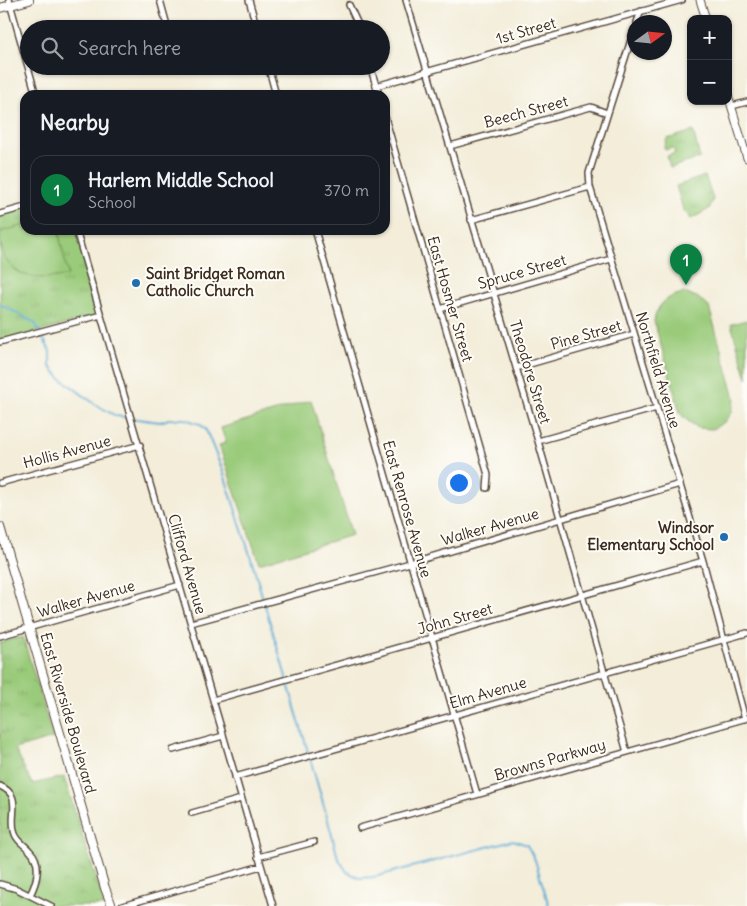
<!DOCTYPE html>
<html lang="en">
<head>
<meta charset="utf-8">
<style>
	:root { --surface:#171b24; --page:#20242c; --text:#f1f3f6; --muted:#9ea1a6; --line:#363941; --accent:#0b8043 }
	body { margin:0; font-family:Delius,sans-serif; background:var(--page); color:var(--text) }
	.controls { position:absolute; right:15px; top:15px; display:grid; overflow:hidden; border-radius:10px; box-shadow:0 1px 4px #0004 }
	.controls button { width:45px; height:45px; display:grid; place-items:center; padding:0; border:0; border-bottom:1px solid var(--line); background:var(--surface); color:var(--text); font:25px sans-serif }
	.compass { position:absolute; left:627px; top:15px; width:45px; height:45px; border-radius:50%; background:var(--surface); box-shadow:0 1px 4px #0004; rotate:75deg }
	.you { position:absolute; left:458px; top:482px; width:18px; height:18px; margin:-12px; border:4px solid #fff; border-radius:50%; background:#1a73e8; box-shadow:0 0 0 8px #1a73e833 }
	.badge { display:grid; place-items:center; width:32px; height:32px; border-radius:50%; background:var(--accent); color:#fff; font-size:16px; font-weight:700 }
	.pin { position:absolute; translate:-50% -41px; filter:drop-shadow(0 1px 2px #0008) }
	.pin::after { content:''; position:absolute; top:26px; width:18px; height:15px; background:inherit; clip-path:polygon(0 0,100% 0,50% 100%) }
	.list { margin:0; padding:0; list-style:none }
	h2 { display:flex; justify-content:space-between; align-items:center; height:65px; margin:0; padding:0 20px; font-size:21px }
	h2 small { font-size:16px; font-weight:400; color:var(--muted) }
	.list li { display:grid; grid-template-columns:32px 1fr auto; gap:15px; align-items:center; box-sizing:border-box; height:70px; margin:0 10px 10px; padding:0 10px; border:1px solid var(--line); border-radius:15px }
	.list b { display:block; font-size:19px; white-space:nowrap }
	.list p { margin:0; font-size:16px; white-space:nowrap; color:var(--muted) }
	.list em { font-size:16px; font-style:normal; color:var(--muted) }
	.icon { flex:none; width:28px; height:28px; fill:none; stroke:currentColor; stroke-width:2; stroke-linecap:round; stroke-linejoin:round }
	.map { position:relative; flex:none; width:747px; height:906px; overflow:hidden }
	.search { position:absolute; background:var(--surface); box-shadow:0 1px 4px #0004; left:20px; top:20px; width:370px; height:55px; display:flex; align-items:center; gap:12px; box-sizing:border-box; padding:0 18px; border-radius:28px; color:var(--muted); font-size:19px }
	.panel { position:absolute; background:var(--surface); box-shadow:0 1px 4px #0004; left:20px; top:90px; width:370px; height:145px; border-radius:15px }
	.map>svg:first-child { display:block }
	.grass { fill:url(#grass-tufts); stroke:#6a7a4c }
	.pitch { fill:#9acb7a; stroke:#6a7a4c }
	.lines { fill:none; stroke-linecap:round; stroke-linejoin:round }
	.stream { stroke:#58a9d3; stroke-width:2 }
	.street-casing { stroke:#57473a; stroke-width:8 }
	.secondary-casing { stroke:#57473a; stroke-width:9 }
	.primary-casing { stroke:#57473a; stroke-width:10 }
	.street { stroke:#fff; stroke-width:5 }
	.secondary { stroke:#fff; stroke-width:7 }
	.primary { stroke:#fff; stroke-width:8 }
	.poi-dot { fill:#1f6fb2; stroke:#fdfcf7; stroke-width:2 }
	.labels { text-anchor:middle; stroke-width:4; stroke-linejoin:round; paint-order:stroke }
	.street-label { font-size:15px; fill:#3b2a1e; stroke:#fdfcf7 }
	.poi-label { font-size:15px; font-weight:bold; fill:#3b2a1e; stroke:#fdfcf7; text-anchor:start }
</style>
</head>
<body>
<div class="map">
<svg width="747" height="906" viewBox="0 0 747 906">
	<defs>
		<pattern id="grass-tufts" width="24" height="20" patternUnits="userSpaceOnUse" patternTransform="scale(1.25)"><rect width="24" height="20" fill="#9acb7a"/><path d="M3 7l-1-3M5 7V3M7 7l1-3M15 17l-1-3M17 17v-4M19 17l1-3" fill="none" stroke="#86ae69"/></pattern>
	</defs>
	<rect width="100%" height="100%" fill="#fdfcf7"/>
	<filter id="ink" filterUnits="userSpaceOnUse"><feTurbulence type="fractalNoise" baseFrequency=".02" numOctaves="2"/><feDisplacementMap in="SourceGraphic" scale="10" xChannelSelector="R" yChannelSelector="G"/><feConvolveMatrix kernelMatrix="1 2 1 2 8 2 1 2 1" color-interpolation-filters="sRGB"/></filter>
	<filter id="wash" filterUnits="userSpaceOnUse"><feTurbulence type="fractalNoise" baseFrequency=".0096" numOctaves="4" result="noise"/><feDisplacementMap in="SourceGraphic" scale="20" xChannelSelector="R" yChannelSelector="G"/><feGaussianBlur stdDeviation="1.12" result="paint"/><feColorMatrix in="noise" values="0 0 0 0 0 0 0 0 0 0 0 0 0 0 0 0 0 1.4 0 .05"/><feComposite in="paint" operator="in"/></filter>
	<g filter="url(#wash)">
		<rect width="100%" height="100%" fill="#f3edd9"/>
		<!-- grass -->
		<path class="grass" d="M 693,131 L 700,158 L 670,168 L 667,156 L 675,153 L 673,148 L 665,150 L 664,146 L 667,139 Z
			M 705,176 L 713,199 L 709,209 L 691,219 L 683,209 L 676,186 Z
			M 25,207 L 25,230 L 76,230 L 101,315 L 0,342 L 0,214 Z
			M 747,320 L 747,378 L 731,324 Z
			M 23,637 L 53,738 L 15,749 L 32,784 L 64,777 L 105,906 L 0,906 L 0,643 Z"/>
		<!-- pitch -->
		<path class="pitch" d="M 25,225 L 25,230 L 58,230 L 68,275 C 32,283 0,276 0,232 Z
			M 684,293 L 697,297 L 709,307 L 735,398 L 732,412 L 726,421 L 713,429 L 698,428 L 684,418 L 680,412 L 654,321 C 657,304 667,296 684,293 Z
			M 311,400 L 352,535 L 259,563 L 219,445 L 226,443 L 221,428 Z"/>
		<g class="lines">
			<!-- stream -->
			<path class="stream" d="M 0,304 L 35,323 L 50,351 L 50,366 L 60,378 L 95,404 L 116,416 L 160,422 L 169,419 L 185,419 L 200,424 L 206,430 L 224,474 L 251,558 L 326,813 L 338,858 L 347,872 L 360,878 L 374,877 L 513,840 L 527,845 L 535,860 L 549,906"/>
		</g>
	</g>
	<g filter="url(#ink)">
		<g class="lines">
			<!-- street casing -->
			<g class="street-casing">
				<path id="street" d="M 9,0 L 36,95
					M 160,0 L 168,29
					M 249,0 L 257,29
					M 406,0 L 538,441 L 627,752
					M 349,5 L 360,29
					M 637,22 L 641,11
					M 634,30 L 589,173 L 590,187 L 703,561 L 745,719
					M 268,66 L 276,95
					M 370,66 L 379,95
					M 376,86 L 682,0
					M 732,106 L 747,102
					M 385,117 L 488,475 L 487,488
					M 450,146 L 591,107 L 607,113
					M 0,214 L 25,207
					M 471,220 L 590,187
					M 76,230 L 273,906
					M 315,230 L 477,794
					M 440,309 L 611,259
					M 0,342 L 101,315
					M 516,368 L 634,334
					M 538,441 L 657,408
					M 0,483 L 140,445
					M 191,623 L 410,563 L 680,484
					M 0,636 L 180,585
					M 213,700 L 703,561
					M 173,750 L 223,736
					M 235,777 L 747,633
					M 0,786 C 24,796 8,816 15,834 C 18,842 25,845 30,851 C 42,863 37,882 30,895
					M 192,813 L 241,799
					M 360,828 L 747,718
					M 258,857 L 314,842
					M 0,884 L 17,889 L 51,906
					M 122,906 L 261,866"/>
			</g>
			<!-- secondary casing -->
			<g class="secondary-casing">
				<path id="secondary" d="M 700,0 L 706,19
					M 728,95 L 747,158"/>
			</g>
			<!-- primary casing -->
			<g class="primary-casing">
				<path id="primary" d="M 0,8 L 29,0
					M 0,527 L 105,888 L 112,906"/>
			</g>
			<!-- street -->
			<use href="#street" class="street"/>
			<!-- secondary -->
			<use href="#secondary" class="secondary"/>
			<!-- primary -->
			<use href="#primary" class="primary"/>
		</g>
	</g>
	<!-- markers -->
	<g class="poi-dot">
		<circle cx="136" cy="283" r="5"/>
		<circle cx="724" cy="537" r="5"/>
	</g>
	<g class="labels">
		<!-- street labels -->
		<g class="street-label">
			<text transform="translate(526 31) rotate(-16)" y="5">1st Street</text>
			<text transform="translate(526 112) rotate(-15)" y="5">Beech Street</text>
			<text transform="translate(522 272) rotate(-16)" y="5">Spruce Street</text>
			<text transform="translate(450 299) rotate(74)" y="5">East Hosmer Street</text>
			<text transform="translate(586 335) rotate(-16)" y="5">Pine Street</text>
			<text transform="translate(658 370) rotate(73)" y="5">Northfield Avenue</text>
			<text transform="translate(530 372) rotate(73)" y="5">Theodore Street</text>
			<text transform="translate(67 452) rotate(-15)" y="5">Hollis Avenue</text>
			<text transform="translate(407 509) rotate(74)" y="5">East Renrose Avenue</text>
			<text transform="translate(490 527) rotate(-16)" y="5">Walker Avenue</text>
			<text transform="translate(187 564) rotate(74)" y="5">Clifford Avenue</text>
			<text transform="translate(86 599) rotate(-16)" y="5">Walker Avenue</text>
			<text transform="translate(455 619) rotate(-16)" y="5">John Street</text>
			<text transform="translate(488 693) rotate(-16)" y="5">Elm Avenue</text>
			<text transform="translate(68 713) rotate(74)" y="5">East Riverside Boulevard</text>
			<text transform="translate(550 760) rotate(-16)" y="5">Browns Parkway</text>
		</g>
		<!-- poi labels -->
		<g class="poi-label">
			<text x="146" y="279">Saint Bridget Roman<tspan x="146" dy="17">Catholic Church</tspan></text>
			<text x="714" y="533" text-anchor="end">Windsor<tspan x="714" dy="17">Elementary School</tspan></text>
		</g>
	</g>
</svg>
<div class="controls">
<button>+</button>
<button>−</button>
</div>
<svg class="compass" viewBox="-18 -18 36 36"><path d="M0-13l5 13h-10z" fill="#e53935"/><path d="M0 13l5-13h-10z" fill="#9ea1a6"/></svg>
<div class="you"></div>
<div class="pin badge" style="left:686px;top:285px">1</div>
<div class="search"><svg class="icon" aria-label="search" viewBox="0 0 24 24"><circle cx="10" cy="10" r="6"/><path d="M15 15l6 6"/></svg>Search here</div>
<section class="panel">
<h2>Nearby<small></small></h2>
<ul class="list">
<li><span class="badge">1</span><div><b>Harlem Middle School</b><p>School</p></div><em>370 m</em></li>
</ul>
</section>
</div>
</body>
</html>
